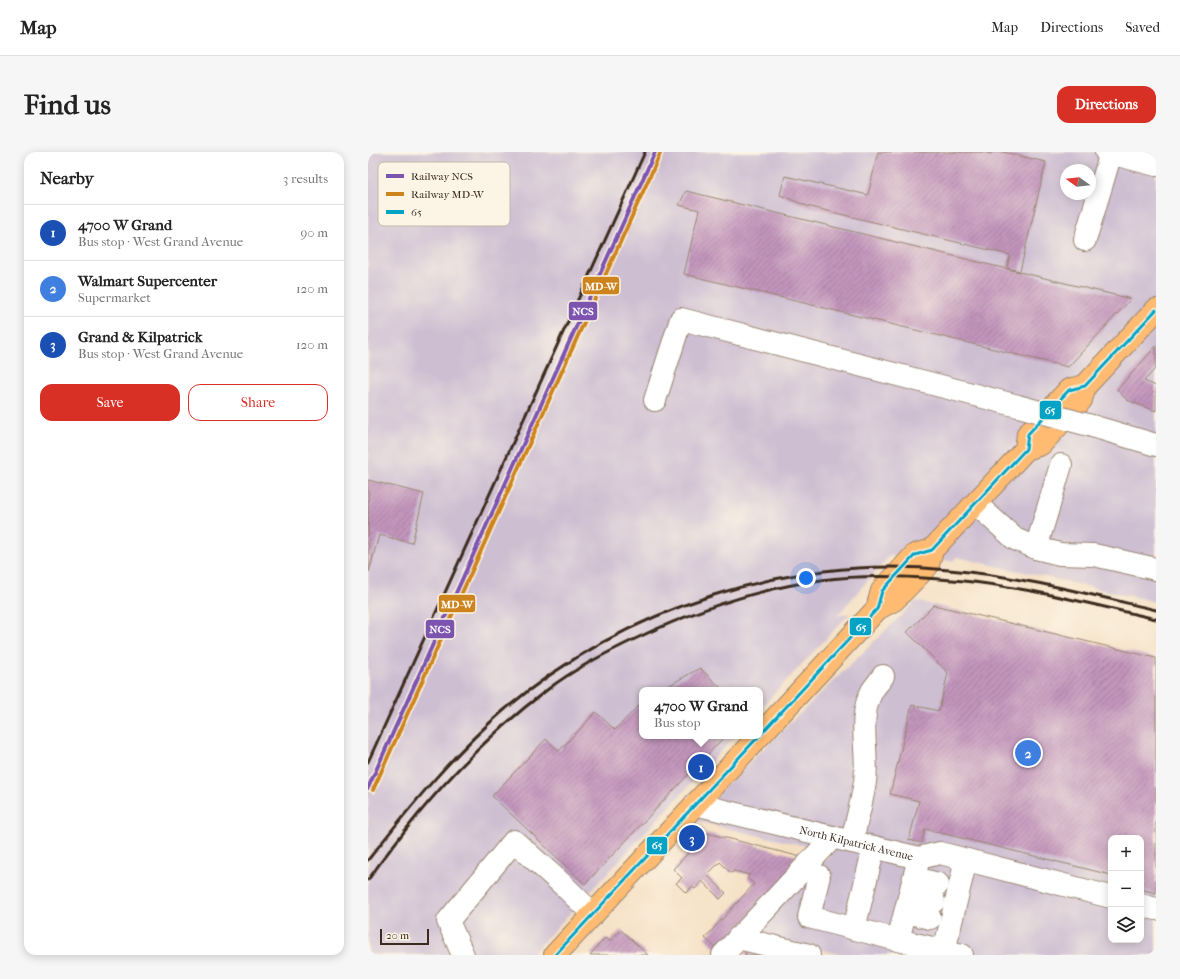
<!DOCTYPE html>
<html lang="en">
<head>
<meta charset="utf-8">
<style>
	:root { --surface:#fff; --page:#f6f6f6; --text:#222; --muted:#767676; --line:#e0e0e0; --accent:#d93025 }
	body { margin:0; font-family:"IM FELL French Canon",serif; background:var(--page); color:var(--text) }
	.controls { position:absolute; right:12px; bottom:12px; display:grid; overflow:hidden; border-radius:8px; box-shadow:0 2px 10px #0003 }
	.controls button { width:36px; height:36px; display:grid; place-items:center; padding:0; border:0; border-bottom:1px solid var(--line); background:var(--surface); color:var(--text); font:20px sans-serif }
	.compass { position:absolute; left:692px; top:12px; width:36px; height:36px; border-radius:50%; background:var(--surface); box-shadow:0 2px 10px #0003; rotate:285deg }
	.scale { position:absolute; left:12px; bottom:10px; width:49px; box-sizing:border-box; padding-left:4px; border:2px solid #3b2a1e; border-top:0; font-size:11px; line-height:14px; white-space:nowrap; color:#3b2a1e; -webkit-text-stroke:3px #fcf5e5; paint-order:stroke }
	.you { position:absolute; left:438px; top:426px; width:14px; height:14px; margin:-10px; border:3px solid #fff; border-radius:50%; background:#1a73e8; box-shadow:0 0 0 6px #1a73e833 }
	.badge { display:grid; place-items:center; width:26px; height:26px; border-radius:50%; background:var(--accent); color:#fff; font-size:13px; font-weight:700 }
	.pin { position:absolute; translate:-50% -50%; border:2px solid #fff; box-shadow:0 1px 4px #0006 }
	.popup { position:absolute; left:271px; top:535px; width:124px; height:52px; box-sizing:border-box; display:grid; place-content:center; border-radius:8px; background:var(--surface); filter:drop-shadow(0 1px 3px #0005); font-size:13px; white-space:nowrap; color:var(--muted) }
	.popup b { font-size:15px; color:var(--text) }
	.popup::after { content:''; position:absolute; left:50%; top:100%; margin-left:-8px; border:8px solid transparent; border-top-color:var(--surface) }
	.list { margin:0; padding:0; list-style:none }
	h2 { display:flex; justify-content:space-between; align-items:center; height:52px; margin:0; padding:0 16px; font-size:17px }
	h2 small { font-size:13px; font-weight:400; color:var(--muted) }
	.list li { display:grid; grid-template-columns:26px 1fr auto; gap:12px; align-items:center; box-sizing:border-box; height:56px; padding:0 16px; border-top:1px solid var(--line) }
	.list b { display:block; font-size:15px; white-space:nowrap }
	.list p { margin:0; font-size:13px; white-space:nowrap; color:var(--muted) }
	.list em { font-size:13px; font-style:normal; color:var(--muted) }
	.actions { display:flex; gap:8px; padding:12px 16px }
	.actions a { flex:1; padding:9px 0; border:1px solid var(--accent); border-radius:12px; text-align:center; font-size:14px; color:var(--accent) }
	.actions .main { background:var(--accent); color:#fff }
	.icon { flex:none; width:22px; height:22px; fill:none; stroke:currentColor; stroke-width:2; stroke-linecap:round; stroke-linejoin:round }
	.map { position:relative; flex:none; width:788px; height:803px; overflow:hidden; border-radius:12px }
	header { display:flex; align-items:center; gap:24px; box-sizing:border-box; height:56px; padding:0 20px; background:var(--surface); border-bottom:1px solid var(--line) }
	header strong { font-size:19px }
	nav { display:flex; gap:22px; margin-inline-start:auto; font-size:14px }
	.intro { display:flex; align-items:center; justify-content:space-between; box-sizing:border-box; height:96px; padding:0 24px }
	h1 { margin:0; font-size:28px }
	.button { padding:10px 18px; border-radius:12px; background:var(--accent); color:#fff; font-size:14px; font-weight:700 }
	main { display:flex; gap:24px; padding:0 24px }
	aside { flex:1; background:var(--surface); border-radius:12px; box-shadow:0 2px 10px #0003 }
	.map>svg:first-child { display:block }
	.industrial { fill:#cdbed2; fill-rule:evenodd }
	.building { fill:url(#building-hatch) }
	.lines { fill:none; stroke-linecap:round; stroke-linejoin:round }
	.minor-casing { stroke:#988470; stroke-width:24 }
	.major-casing { stroke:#988470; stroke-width:24 }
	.minor { stroke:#fff; stroke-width:22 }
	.major { stroke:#febb71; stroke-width:22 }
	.rail { stroke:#3b2a1e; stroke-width:3 }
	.minor-bridge-casing { stroke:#988470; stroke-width:24; stroke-linecap:butt }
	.minor-bridge { stroke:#fff; stroke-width:22 }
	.bus-1-casing { stroke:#fcf5e5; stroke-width:6 }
	.bus-1 { stroke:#03a3c5; stroke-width:3 }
	.rail-1-casing { stroke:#fcf5e5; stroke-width:7 }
	.rail-2-casing { stroke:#fcf5e5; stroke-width:7 }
	.rail-1 { stroke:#7c53af; stroke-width:4 }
	.rail-2 { stroke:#ce841d; stroke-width:4 }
	.labels { text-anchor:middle; stroke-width:3.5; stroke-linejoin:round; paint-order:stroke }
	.street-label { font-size:11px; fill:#3b2a1e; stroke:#fcf5e5 }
	.key { fill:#fcf5e5; stroke:#c2b8a9; stroke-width:1 }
	.key-label { font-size:11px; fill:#3b2a1e }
	.line-badge { stroke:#fcf5e5; stroke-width:1.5 }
	.badge-label { font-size:11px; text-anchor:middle; font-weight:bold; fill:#fff }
</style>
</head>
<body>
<header>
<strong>Map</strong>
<nav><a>Map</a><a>Directions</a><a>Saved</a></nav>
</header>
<div class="intro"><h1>Find us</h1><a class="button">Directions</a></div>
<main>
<aside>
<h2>Nearby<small>3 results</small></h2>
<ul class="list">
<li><span class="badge" style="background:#1a4fb4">1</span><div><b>4700 W Grand</b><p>Bus stop · West Grand Avenue</p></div><em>90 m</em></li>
<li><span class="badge" style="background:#3f7fe0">2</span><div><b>Walmart Supercenter</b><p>Supermarket</p></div><em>120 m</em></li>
<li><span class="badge" style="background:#1a4fb4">3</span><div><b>Grand &amp; Kilpatrick</b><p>Bus stop · West Grand Avenue</p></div><em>120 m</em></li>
</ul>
<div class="actions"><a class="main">Save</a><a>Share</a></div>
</aside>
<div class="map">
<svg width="788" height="803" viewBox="0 0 788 803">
	<defs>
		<pattern id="building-hatch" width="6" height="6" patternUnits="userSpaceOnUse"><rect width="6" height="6" fill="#c294bc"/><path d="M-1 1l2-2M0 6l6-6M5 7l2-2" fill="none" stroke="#9f7998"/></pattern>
	</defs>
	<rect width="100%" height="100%" fill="#fcf5e5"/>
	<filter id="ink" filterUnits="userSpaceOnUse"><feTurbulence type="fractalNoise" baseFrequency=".025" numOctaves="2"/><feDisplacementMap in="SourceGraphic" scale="8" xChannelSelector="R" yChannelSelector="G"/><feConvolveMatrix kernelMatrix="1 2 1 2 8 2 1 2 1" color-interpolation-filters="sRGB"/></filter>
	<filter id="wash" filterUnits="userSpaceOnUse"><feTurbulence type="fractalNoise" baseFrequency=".012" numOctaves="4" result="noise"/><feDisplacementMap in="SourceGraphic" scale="16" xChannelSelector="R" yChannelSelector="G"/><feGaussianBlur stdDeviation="0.9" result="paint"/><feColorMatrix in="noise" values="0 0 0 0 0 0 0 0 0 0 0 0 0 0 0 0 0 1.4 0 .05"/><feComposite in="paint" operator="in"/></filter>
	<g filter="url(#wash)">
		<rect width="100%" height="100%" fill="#f4dec1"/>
		<!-- industrial -->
		<path class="industrial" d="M 0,0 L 788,0 L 788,450 L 589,405 L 585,409 L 521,404 L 469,464 L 482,461 L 392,557 L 392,538 L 274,538 L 274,584 L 367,584 L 163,803 L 0,803 ZM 698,18 L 722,18 L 722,42 L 698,42 Z
			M 548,449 L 788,507 L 788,803 L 475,803 L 382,781 L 465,700 L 322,668 ZM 743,686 L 773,686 L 773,788 L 743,788 Z"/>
		<g id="blocks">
			<!-- building -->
			<path class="building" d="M 510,0 L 616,0 L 623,2 L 624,0 L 635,0 L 678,10 L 652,119 L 639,116 L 642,103 L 439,54 L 412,43 L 417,24 L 500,43 Z
				M 318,39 L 639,117 L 763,147 L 700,215 L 316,122 L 331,58 L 311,53 Z
				M 788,194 L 788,216 L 776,229 L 788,234 L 788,259 L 759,248 L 749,238 Z
				M 0,328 L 56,342 L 44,391 L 11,383 L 1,420 Z
				M 566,453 L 788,506 L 788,741 L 773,737 L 773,686 L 743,686 L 743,723 L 557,677 L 554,691 L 541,688 L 551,649 L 522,642 L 544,553 L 571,559 L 580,521 L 539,480 Z
				M 332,516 L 355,538 L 293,538 Z
				M 274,550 L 274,584 L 357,584 L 217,732 L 124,644 L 178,587 L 191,599 L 228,560 L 247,578 Z
				M 339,681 L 437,706 L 351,799 L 337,786 L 386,732 L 379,726 L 382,723 L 366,719 L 363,721 L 352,710 L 339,723 L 358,741 L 352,747 L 334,729 L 327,737 L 324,735 L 318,741 L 308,731 L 314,726 L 305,717 Z
				M 253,778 L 280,803 L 222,803 L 237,786 L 242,789 Z
				M 378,798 L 394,803 L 377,803 Z"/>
		</g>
	</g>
	<g filter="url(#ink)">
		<use href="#blocks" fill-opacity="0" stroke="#988470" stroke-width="1"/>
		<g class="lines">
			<!-- minor casing -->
			<g class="minor-casing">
				<g id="minor">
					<path d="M 738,0 L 788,13"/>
					<path d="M 717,88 L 743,1"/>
					<path d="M 287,248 L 313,167 L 650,254"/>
					<path d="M 724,274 L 788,293"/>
					<path d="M 608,352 L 647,387 L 668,396 L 693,313"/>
					<path d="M 668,396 L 692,402 L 726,403 L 788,417"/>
					<path id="s1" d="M 327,652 L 551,706 L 572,701 L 743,745"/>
					<path d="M 484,690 C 488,670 494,650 497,630 C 501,600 489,567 504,539 C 507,534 512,529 515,524"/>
					<path d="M 551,706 L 530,788 L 594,803"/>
					<path d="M 451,724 L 441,765 L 530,788"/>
					<path d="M 546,726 L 570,732"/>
					<path d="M 542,743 L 566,749"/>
					<path d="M 773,753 L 788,757"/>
					<path d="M 538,760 L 562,766"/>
					<path d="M 486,777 L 506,695"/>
					<path d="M 370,786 L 441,803"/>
					<path d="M 576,799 L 598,708"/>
					<path d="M 95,803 L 80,769 L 146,689 L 194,732 L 225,762"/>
					<path d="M 355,803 L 465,685"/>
				</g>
			</g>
			<!-- major casing -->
			<g class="major-casing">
				<path id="major" d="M 658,297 L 660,282 L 701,238 L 717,234
					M 509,457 L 514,439 L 547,403 L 564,398
					M 392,583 L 509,457 L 526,448 L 560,413 L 564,398 L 658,297 L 673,292 L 713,248 L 717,234 L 788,158
					M 187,803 L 391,584"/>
			</g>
			<!-- minor -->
			<use href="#minor" class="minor"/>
			<!-- major -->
			<use href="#major" class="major"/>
			<!-- rail -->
			<path class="rail" d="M 0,610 L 277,0
				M 0,708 C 41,656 85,602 135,559 C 258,455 421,402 581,418 C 651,424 720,442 788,458
				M 0,728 C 50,657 110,590 179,538 C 206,517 238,501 269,486 C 328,458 389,437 453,428 C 491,423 533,424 571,427 C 644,431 717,451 788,467"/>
			<!-- minor-bridge casing -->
			<g class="minor-bridge-casing">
				<path id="minor-bridge" d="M 650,254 L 724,274"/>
			</g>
			<!-- minor-bridge -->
			<use href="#minor-bridge" class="minor-bridge"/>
			<!-- bus-1 casing -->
			<g class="bus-1-casing">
				<path id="bus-1" d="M 392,583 L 509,457 L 514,439 L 547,403 L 564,398 L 658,297 L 660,282 L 701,238 L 717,234 L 788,158
					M 187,803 L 391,584"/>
			</g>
			<!-- bus-1 -->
			<use href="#bus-1" class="bus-1"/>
			<!-- rail-1 casing -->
			<g class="rail-1-casing">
				<path id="rail-1" d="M 0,636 L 287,0"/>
			</g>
			<!-- rail-2 casing -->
			<g class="rail-2-casing">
				<path id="rail-2" d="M 5,638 L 292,2"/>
			</g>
			<!-- rail-1 -->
			<use href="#rail-1" class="rail-1"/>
			<!-- rail-2 -->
			<use href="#rail-2" class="rail-2"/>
		</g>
	</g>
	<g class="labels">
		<!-- street labels -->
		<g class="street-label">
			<text dy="4" stroke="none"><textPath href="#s1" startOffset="166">North Kilpatrick Avenue</textPath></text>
		</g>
	</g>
	<!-- legend -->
	<rect x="10" y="10" width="132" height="64" rx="6" class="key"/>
	<rect x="18" y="22" width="18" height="4" fill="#7c53af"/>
	<rect x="18" y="40" width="18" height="4" fill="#ce841d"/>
	<rect x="18" y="58" width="18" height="4" fill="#03a3c5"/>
	<g class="key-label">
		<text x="43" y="28">Railway NCS</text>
		<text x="43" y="46">Railway MD-W</text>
		<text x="43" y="64">65</text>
	</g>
	<g class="line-badge">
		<rect x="214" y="124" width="38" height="19" rx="4" fill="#ce841d"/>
		<rect x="200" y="149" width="30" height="20" rx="4" fill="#7c53af"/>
		<rect x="671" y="248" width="23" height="20" rx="4" fill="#03a3c5"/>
		<rect x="70" y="442" width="38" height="19" rx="4" fill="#ce841d"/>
		<rect x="481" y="465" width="23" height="19" rx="4" fill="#03a3c5"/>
		<rect x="57" y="467" width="30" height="20" rx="4" fill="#7c53af"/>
		<rect x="278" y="684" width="22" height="19" rx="4" fill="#03a3c5"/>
	</g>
	<g class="badge-label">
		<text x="233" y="138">MD-W</text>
		<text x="215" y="163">NCS</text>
		<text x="682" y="262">65</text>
		<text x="89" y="456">MD-W</text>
		<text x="493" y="479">65</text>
		<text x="72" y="481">NCS</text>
		<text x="289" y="697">65</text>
	</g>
</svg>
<div class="controls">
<button>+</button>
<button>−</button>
<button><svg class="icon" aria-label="layers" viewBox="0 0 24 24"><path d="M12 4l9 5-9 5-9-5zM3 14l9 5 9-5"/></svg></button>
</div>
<svg class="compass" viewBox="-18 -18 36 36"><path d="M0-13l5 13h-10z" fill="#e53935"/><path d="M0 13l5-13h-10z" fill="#767676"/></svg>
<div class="scale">20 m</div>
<div class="you"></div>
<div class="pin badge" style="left:333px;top:615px;background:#1a4fb4">1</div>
<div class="popup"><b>4700 W Grand</b>Bus stop</div>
<div class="pin badge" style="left:660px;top:601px;background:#3f7fe0">2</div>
<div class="pin badge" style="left:324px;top:686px;background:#1a4fb4">3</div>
</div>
</main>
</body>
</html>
